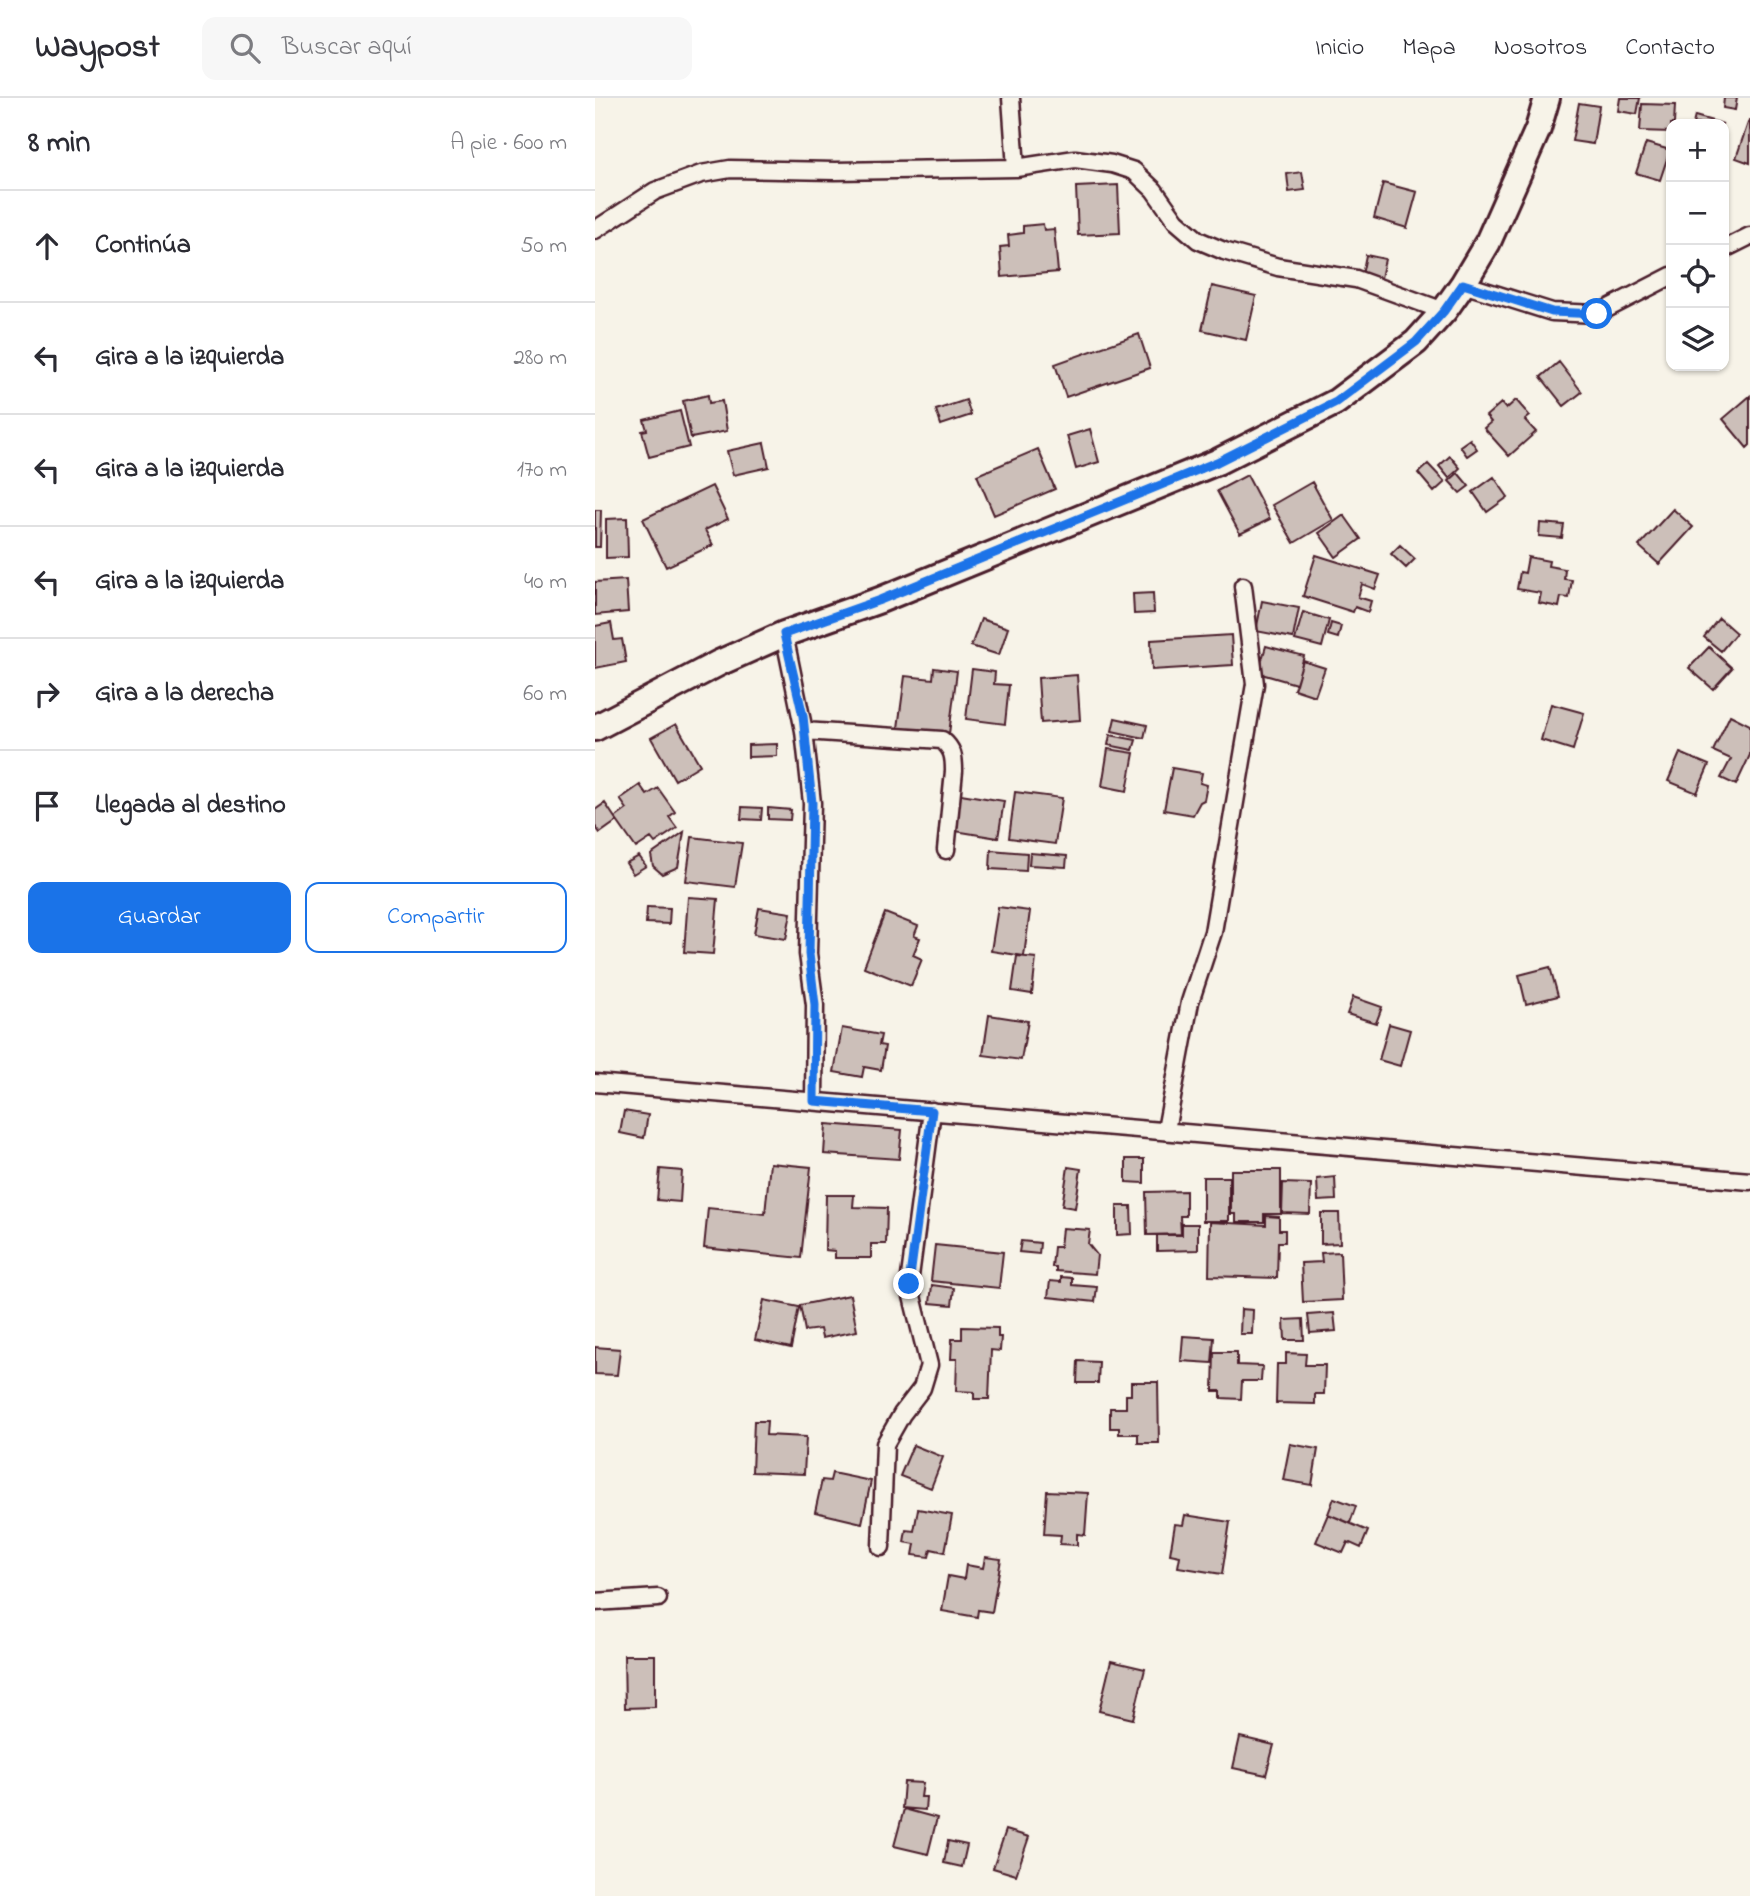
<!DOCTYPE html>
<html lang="es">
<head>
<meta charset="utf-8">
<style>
	:root { --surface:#fff; --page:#f7f7f7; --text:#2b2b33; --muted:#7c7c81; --line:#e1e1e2; --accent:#1a73e8 }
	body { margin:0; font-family:"Indie Flower",sans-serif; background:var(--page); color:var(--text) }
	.controls { position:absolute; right:21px; top:21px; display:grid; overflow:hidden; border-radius:14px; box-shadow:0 2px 5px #0004 }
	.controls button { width:63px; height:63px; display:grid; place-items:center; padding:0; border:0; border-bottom:2px solid var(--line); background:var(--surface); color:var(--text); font:35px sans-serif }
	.stop { position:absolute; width:21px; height:21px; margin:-16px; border:5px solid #1a73e8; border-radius:50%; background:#fff }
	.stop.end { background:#1a73e8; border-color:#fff; box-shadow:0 2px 7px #0008 }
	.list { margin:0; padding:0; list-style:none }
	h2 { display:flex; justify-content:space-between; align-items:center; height:91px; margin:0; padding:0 28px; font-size:30px }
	h2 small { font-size:23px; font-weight:400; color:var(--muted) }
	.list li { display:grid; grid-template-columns:46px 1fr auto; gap:21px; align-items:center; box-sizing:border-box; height:112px; padding:0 28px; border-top:2px solid var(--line) }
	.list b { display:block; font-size:26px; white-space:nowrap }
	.list em { font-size:23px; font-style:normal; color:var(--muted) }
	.actions { display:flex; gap:14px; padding:21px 28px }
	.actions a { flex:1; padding:16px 0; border:2px solid var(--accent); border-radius:14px; text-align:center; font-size:24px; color:var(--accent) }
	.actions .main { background:var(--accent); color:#fff }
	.icon { flex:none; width:38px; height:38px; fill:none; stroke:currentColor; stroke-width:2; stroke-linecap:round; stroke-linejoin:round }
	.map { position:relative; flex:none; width:1155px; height:1798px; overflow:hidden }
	header { display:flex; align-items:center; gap:42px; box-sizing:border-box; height:98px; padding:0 35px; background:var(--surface); border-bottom:2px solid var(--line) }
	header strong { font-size:33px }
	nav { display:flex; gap:38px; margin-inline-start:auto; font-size:24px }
	.search { width:490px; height:63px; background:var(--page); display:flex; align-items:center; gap:18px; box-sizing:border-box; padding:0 24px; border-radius:14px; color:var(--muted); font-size:26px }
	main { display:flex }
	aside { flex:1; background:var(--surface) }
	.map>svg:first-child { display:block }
	.building { fill:#ccbfb9; stroke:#4a1f2b; stroke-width:2 }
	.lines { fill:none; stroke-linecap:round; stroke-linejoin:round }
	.street-casing { stroke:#4a1f2b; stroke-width:21 }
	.primary-casing { stroke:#4a1f2b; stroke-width:30 }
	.street { stroke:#f7f3e8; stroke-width:16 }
	.primary { stroke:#f7f3e8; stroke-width:24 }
	.route { stroke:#1a73e8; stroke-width:9 }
</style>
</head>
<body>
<header>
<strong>Waypost</strong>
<div class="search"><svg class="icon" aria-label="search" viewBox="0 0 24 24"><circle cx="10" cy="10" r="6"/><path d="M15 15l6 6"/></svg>Buscar aquí</div>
<nav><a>Inicio</a><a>Mapa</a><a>Nosotros</a><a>Contacto</a></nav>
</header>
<main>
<aside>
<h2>8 min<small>A pie · 600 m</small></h2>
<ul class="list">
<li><svg class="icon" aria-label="ahead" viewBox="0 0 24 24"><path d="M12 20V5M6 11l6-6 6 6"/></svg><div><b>Continúa</b></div><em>50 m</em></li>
<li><svg class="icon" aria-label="left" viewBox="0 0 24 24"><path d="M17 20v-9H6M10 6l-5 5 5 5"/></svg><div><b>Gira a la izquierda</b></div><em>280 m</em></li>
<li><svg class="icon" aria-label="left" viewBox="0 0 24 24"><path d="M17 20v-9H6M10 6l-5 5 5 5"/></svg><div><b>Gira a la izquierda</b></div><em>170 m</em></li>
<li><svg class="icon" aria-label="left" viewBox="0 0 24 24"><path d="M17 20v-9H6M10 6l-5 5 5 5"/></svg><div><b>Gira a la izquierda</b></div><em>40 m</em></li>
<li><svg class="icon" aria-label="right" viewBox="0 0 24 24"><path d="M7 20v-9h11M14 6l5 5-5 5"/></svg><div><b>Gira a la derecha</b></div><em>60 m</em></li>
<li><svg class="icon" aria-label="arrive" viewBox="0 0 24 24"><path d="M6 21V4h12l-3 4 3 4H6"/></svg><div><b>Llegada al destino</b></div></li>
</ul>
<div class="actions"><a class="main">Guardar</a><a>Compartir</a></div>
</aside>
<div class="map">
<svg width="1155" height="1798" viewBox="0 0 1155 1798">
	<rect width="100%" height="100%" fill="#f7f3e8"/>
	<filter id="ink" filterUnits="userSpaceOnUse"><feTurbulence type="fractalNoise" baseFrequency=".0143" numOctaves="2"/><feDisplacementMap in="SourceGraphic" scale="14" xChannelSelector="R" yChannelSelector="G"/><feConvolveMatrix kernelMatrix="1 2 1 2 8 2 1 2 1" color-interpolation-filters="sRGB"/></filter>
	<g filter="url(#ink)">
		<!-- building -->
		<path class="building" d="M 1025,0 L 1045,0 L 1042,16 L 1023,13 Z
			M 1129,0 L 1142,0 L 1140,12 L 1128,10 Z
			M 984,5 L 1004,8 L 998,46 L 977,43 Z
			M 1047,6 L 1080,7 L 1079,26 L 1076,26 L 1076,34 L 1045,33 Z
			M 1100,18 L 1128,26 L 1098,26 Z
			M 1154,22 L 1155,22 L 1155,65 L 1141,60 Z
			M 1051,45 L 1075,52 L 1065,82 L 1041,75 Z
			M 707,74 L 710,92 L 694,94 L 692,76 Z
			M 788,85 L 822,94 L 812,130 L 779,120 Z
			M 523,87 L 525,135 L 483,137 L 481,89 Z
			M 448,126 L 449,132 L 459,131 L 463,174 L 407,179 L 405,149 L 414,148 L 413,137 L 428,135 L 428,128 Z
			M 771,157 L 790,161 L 786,180 L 767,177 Z
			M 617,188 L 661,198 L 651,242 L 607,232 Z
			M 544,236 L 555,270 L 471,299 L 460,266 Z
			M 964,264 L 987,294 L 969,308 L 946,279 Z
			M 113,297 L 114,305 L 127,303 L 132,333 L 96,340 L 88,303 Z
			M 1155,298 L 1155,347 L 1152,350 L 1128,321 Z
			M 371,302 L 376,317 L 346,327 L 341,312 Z
			M 921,302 L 935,318 L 930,322 L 941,334 L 914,358 L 889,330 L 896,324 L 891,318 L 906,305 L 911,311 Z
			M 85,313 L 94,349 L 54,359 L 47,333 L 52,332 L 49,322 Z
			M 495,331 L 504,364 L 481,371 L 472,338 Z
			M 875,341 L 882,351 L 872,358 L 865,348 Z
			M 169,345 L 174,369 L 138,377 L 132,353 Z
			M 443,351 L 460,391 L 399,417 L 382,377 Z
			M 855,358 L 865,370 L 854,380 L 844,368 Z
			M 833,366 L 850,384 L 839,394 L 823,375 Z
			M 863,375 L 874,388 L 865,395 L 854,383 Z
			M 652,377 L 675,421 L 645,436 L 622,393 Z
			M 899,379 L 913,399 L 892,414 L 878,394 Z
			M 717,384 L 738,422 L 699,445 L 677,407 Z
			M 117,388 L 133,421 L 110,432 L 118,447 L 71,469 L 48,421 Z
			M 1078,411 L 1098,429 L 1064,466 L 1044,448 Z
			M 0,412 L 6,412 L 5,449 L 0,449 Z
			M 749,417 L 766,441 L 741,459 L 724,435 Z
			M 32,420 L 33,459 L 11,460 L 11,421 Z
			M 945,425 L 969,427 L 967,440 L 944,438 Z
			M 805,447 L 820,461 L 811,470 L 796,456 Z
			M 721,457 L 785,477 L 780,491 L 767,486 L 763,499 L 776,503 L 773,514 L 760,509 L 758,514 L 708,498 Z
			M 933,459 L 954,463 L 953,468 L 970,471 L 969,481 L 977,482 L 974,500 L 966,499 L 964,509 L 944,505 L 946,495 L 922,491 L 925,474 L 930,475 Z
			M 31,482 L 33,514 L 0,517 L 0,484 Z
			M 558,495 L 559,515 L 539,516 L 538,496 Z
			M 667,503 L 704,510 L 698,540 L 661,533 Z
			M 708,514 L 734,522 L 727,549 L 700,542 Z
			M 1124,520 L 1141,535 L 1126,553 L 1109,539 Z
			M 386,521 L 413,530 L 404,557 L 376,548 Z
			M 16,525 L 19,542 L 27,541 L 31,564 L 0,570 L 0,528 Z
			M 736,525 L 746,528 L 743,540 L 733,537 Z
			M 636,537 L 638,567 L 557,572 L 556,542 Z
			M 671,548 L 709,558 L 701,586 L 663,575 Z
			M 1114,549 L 1137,570 L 1118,591 L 1094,570 Z
			M 708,563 L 730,570 L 720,598 L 699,591 Z
			M 339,570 L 362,573 L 354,636 L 303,630 L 310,578 L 338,581 Z
			M 377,571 L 400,574 L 399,586 L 414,587 L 410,626 L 371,621 Z
			M 482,577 L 485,622 L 446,625 L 443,580 Z
			M 956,606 L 989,615 L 978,652 L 946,642 Z
			M 1135,617 L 1155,627 L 1155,657 L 1141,687 L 1126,680 L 1136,661 L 1118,653 Z
			M 520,620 L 552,627 L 549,640 L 517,633 Z
			M 81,626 L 105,667 L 80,682 L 56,640 Z
			M 515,637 L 541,642 L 538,652 L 513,647 Z
			M 182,646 L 182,658 L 153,659 L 153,647 Z
			M 513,651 L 539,655 L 532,693 L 507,688 Z
			M 1085,655 L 1114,667 L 1102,695 L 1073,683 Z
			M 577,670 L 607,675 L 605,685 L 612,687 L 609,702 L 605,704 L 598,717 L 569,712 Z
			M 45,687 L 52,697 L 63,690 L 80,714 L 74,719 L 82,730 L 60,745 L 56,740 L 41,750 L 20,720 L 32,711 L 25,701 Z
			M 420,694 L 467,700 L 460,746 L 414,740 Z
			M 366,696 L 409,703 L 403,740 L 360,733 Z
			M 10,705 L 22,723 L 5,735 L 0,728 L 0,712 Z
			M 147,709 L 167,710 L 166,722 L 146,721 Z
			M 173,710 L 196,712 L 195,722 L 173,721 Z
			M 89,734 L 83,769 L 67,776 L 58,768 L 56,757 Z
			M 97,739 L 147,745 L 140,789 L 91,783 Z
			M 396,752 L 432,755 L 431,773 L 395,771 Z
			M 435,755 L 472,758 L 471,769 L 434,767 Z
			M 44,758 L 51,768 L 38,776 L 31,765 Z
			M 93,799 L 123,801 L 118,856 L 89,854 Z
			M 52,809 L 75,810 L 74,826 L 51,825 Z
			M 403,809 L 435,813 L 429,858 L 396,853 Z
			M 164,810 L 196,815 L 191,841 L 159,836 Z
			M 290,815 L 323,828 L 319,838 L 325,840 L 318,857 L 327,861 L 316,888 L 269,869 Z
			M 422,858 L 441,860 L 437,896 L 417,893 Z
			M 955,869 L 963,898 L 931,906 L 924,877 Z
			M 758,899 L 787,909 L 781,925 L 752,916 Z
			M 394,917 L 433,923 L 426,962 L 388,957 Z
			M 794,926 L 815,932 L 805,968 L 784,962 Z
			M 247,930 L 286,937 L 284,947 L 290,948 L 286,972 L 269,969 L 267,979 L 239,974 Z
			M 29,1013 L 53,1017 L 49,1040 L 25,1035 Z
			M 231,1026 L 307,1032 L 304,1061 L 229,1056 Z
			M 531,1061 L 549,1061 L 549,1085 L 531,1084 Z
			M 175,1065 L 216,1069 L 206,1160 L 109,1150 L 113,1110 L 170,1116 Z
			M 473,1069 L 486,1071 L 480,1110 L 467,1108 Z
			M 65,1071 L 87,1073 L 85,1104 L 62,1102 Z
			M 636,1072 L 686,1072 L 686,1116 L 669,1116 L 669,1124 L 641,1124 L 641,1116 L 636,1116 Z
			M 608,1079 L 634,1079 L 634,1123 L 608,1123 Z
			M 740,1079 L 741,1102 L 723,1103 L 722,1081 Z
			M 688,1085 L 716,1086 L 715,1116 L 687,1115 Z
			M 591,1093 L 591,1118 L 585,1118 L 586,1136 L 552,1137 L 551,1094 Z
			M 231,1097 L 259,1097 L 258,1109 L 292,1110 L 291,1146 L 276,1146 L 276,1160 L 240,1160 L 240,1153 L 230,1152 Z
			M 522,1108 L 536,1108 L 537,1136 L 522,1137 Z
			M 726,1115 L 744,1115 L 745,1145 L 726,1146 Z
			M 671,1118 L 684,1119 L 684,1132 L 690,1132 L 690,1144 L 683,1144 L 682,1180 L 614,1178 L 615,1124 L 671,1127 Z
			M 587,1126 L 603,1126 L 603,1152 L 562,1153 L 562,1137 L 587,1137 Z
			M 467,1130 L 495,1132 L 493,1146 L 502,1157 L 500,1176 L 461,1173 L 461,1169 L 457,1169 L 459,1149 L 465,1149 Z
			M 426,1143 L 445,1145 L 444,1156 L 424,1154 Z
			M 340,1147 L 408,1154 L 404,1190 L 336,1183 Z
			M 745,1154 L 747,1202 L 708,1204 L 706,1165 L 727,1164 L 726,1155 Z
			M 466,1179 L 477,1180 L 477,1187 L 502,1189 L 500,1204 L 453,1199 L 455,1183 L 466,1184 Z
			M 337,1187 L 359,1190 L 357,1207 L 335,1205 Z
			M 255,1197 L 262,1233 L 227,1240 L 225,1231 L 210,1233 L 205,1207 Z
			M 169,1202 L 204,1209 L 196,1250 L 160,1242 Z
			M 646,1211 L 658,1212 L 657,1236 L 645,1236 Z
			M 739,1215 L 741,1233 L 715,1235 L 713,1217 Z
			M 708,1221 L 709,1242 L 690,1242 L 689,1222 Z
			M 367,1229 L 403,1230 L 403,1239 L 406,1239 L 405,1253 L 396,1252 L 394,1301 L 379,1301 L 379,1294 L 361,1293 L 362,1261 L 356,1261 L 357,1241 L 367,1241 Z
			M 588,1238 L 619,1240 L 617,1265 L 586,1263 Z
			M 0,1249 L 25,1251 L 22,1277 L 0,1276 Z
			M 619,1254 L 642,1254 L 642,1267 L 667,1268 L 666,1283 L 647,1283 L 646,1301 L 626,1300 L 626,1293 L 618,1293 Z
			M 691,1255 L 711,1256 L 710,1267 L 730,1267 L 729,1296 L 720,1296 L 720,1306 L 681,1305 L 682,1266 L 691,1266 Z
			M 483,1263 L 504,1264 L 503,1285 L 482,1285 Z
			M 536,1284 L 563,1284 L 564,1345 L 543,1345 L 543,1336 L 524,1336 L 524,1330 L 515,1330 L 515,1310 L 531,1310 L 531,1297 L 536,1297 Z
			M 159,1323 L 172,1323 L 171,1337 L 211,1339 L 209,1376 L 157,1374 Z
			M 695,1346 L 723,1351 L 717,1387 L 688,1382 Z
			M 318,1347 L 348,1359 L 336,1390 L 305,1378 Z
			M 237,1375 L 276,1383 L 267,1425 L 220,1414 L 227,1382 L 235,1383 Z
			M 452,1393 L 493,1395 L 490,1437 L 482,1436 L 482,1447 L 465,1446 L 466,1437 L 449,1436 Z
			M 739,1400 L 761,1408 L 755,1425 L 733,1416 Z
			M 323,1411 L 357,1417 L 350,1454 L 336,1451 L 334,1459 L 318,1457 L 320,1446 L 309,1444 L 311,1432 L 319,1433 Z
			M 733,1416 L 773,1433 L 766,1450 L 753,1444 L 748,1455 L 721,1444 Z
			M 590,1417 L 635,1424 L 627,1476 L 583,1469 L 585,1458 L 575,1456 L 580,1426 L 588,1427 Z
			M 390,1459 L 406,1461 L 397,1514 L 383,1512 L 382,1519 L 347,1513 L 353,1478 L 369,1481 L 371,1467 L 388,1470 Z
			M 29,1557 L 60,1557 L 60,1609 L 30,1610 Z
			M 516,1563 L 550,1571 L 538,1621 L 504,1613 Z
			M 645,1639 L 679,1647 L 671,1677 L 638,1670 Z
			M 309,1684 L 328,1685 L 326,1699 L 331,1699 L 330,1712 L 307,1710 Z
			M 309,1711 L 342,1720 L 333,1756 L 299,1748 Z
			M 411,1732 L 434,1739 L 421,1777 L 398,1770 Z
			M 353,1743 L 372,1747 L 367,1769 L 349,1765 Z"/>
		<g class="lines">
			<!-- street casing -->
			<g class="street-casing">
				<path id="street" d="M 416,0 L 421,70
					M 0,132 L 60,93 L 106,76 L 135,71 L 240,73 L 421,70 L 480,61 L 517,66 L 539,73 L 559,92 L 581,123 L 603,142 L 629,153 L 683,169 L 761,181 L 849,213
					M 1129,151 L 1155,138
					M 868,186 L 957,214 L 1002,216 L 1076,178
					M 189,536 L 209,633 L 347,642 C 358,651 359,659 359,673 L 351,752
					M 209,633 L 217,705 L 213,856 L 220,907 L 219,1003
					M 0,985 L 1155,1083
					M 571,1032 L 595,904 L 618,834 L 660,586 L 648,488
					M 286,1449 L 290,1346 L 307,1316 L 327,1290 L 334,1267 L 314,1186 L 337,1013
					M 0,1504 L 63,1500"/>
			</g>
			<!-- primary casing -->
			<g class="primary-casing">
				<path id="primary" d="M 0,630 L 124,565 L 189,536 L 285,502 L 622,364 L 741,304 L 821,244 L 849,213 L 868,186 L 893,144 L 943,31 L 952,0"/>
			</g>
			<!-- street -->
			<use href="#street" class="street"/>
			<!-- primary -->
			<use href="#primary" class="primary"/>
		</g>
	</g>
	<g class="lines" filter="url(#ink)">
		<!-- route -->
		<path class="route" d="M 314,1186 L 337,1013 L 219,1003 L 220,907 L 214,856 L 217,705 L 208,618 L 189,536 L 285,502 L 622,364 L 741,304 L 821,244 L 849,213 L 868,186 L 957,214 L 1002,216"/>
	</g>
</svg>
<div class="controls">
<button>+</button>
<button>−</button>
<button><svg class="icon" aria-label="locate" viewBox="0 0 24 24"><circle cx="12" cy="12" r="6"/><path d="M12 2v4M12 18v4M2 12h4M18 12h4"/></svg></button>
<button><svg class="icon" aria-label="layers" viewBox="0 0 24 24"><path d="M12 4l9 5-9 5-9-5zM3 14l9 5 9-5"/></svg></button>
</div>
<div class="stop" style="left:1002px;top:216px"></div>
<div class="stop end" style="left:314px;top:1186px"></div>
</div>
</main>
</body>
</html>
